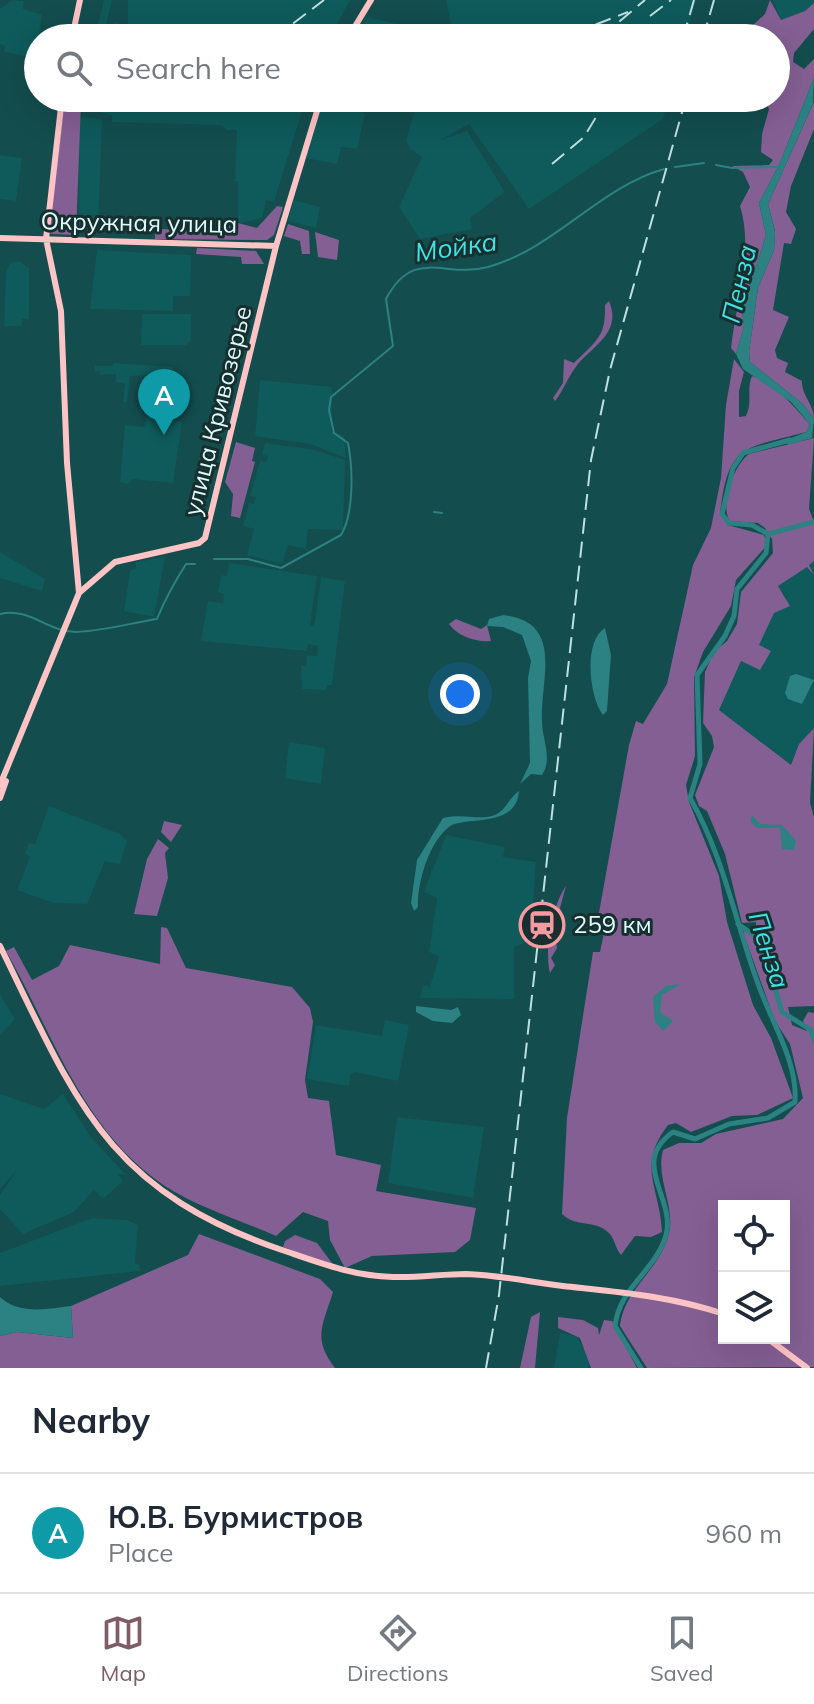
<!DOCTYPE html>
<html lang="en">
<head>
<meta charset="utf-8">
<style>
	:root { --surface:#fff; --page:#f6f6f7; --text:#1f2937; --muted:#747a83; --line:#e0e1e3; --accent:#7f5c66 }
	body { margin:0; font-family:Mulish,sans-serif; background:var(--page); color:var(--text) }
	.controls { position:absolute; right:24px; bottom:24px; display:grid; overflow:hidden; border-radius:0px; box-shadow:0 8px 32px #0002 }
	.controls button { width:72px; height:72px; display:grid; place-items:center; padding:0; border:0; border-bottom:2px solid var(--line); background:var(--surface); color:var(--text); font:40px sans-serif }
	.you { position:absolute; left:460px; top:694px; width:28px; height:28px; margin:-20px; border:6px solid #fff; border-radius:50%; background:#1a73e8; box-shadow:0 0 0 12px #1a73e833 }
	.badge { display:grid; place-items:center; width:52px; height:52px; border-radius:50%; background:var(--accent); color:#fff; font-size:26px; font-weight:700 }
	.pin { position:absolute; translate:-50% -66px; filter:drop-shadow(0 2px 4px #0008) }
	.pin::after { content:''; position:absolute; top:42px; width:28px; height:24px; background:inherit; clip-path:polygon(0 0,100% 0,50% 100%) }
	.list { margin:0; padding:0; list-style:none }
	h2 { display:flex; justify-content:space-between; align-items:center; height:104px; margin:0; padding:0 32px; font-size:34px }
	h2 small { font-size:26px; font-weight:400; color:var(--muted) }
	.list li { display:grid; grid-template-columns:52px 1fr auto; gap:24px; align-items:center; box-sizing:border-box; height:120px; padding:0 32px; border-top:2px solid var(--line) }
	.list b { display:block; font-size:30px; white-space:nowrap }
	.list p { margin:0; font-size:26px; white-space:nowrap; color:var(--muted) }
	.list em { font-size:26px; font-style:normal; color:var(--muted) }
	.icon { flex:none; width:44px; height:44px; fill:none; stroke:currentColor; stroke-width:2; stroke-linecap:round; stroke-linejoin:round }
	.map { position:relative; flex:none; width:814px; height:1368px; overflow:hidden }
	.search { position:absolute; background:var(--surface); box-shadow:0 8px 32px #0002; left:24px; right:24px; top:24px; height:88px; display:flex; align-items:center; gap:20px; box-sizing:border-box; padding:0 28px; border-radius:44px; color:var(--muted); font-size:30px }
	.sheet { height:224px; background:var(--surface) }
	nav { display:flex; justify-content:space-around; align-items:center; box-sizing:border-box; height:112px; border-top:2px solid var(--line); background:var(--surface); font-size:22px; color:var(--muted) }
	nav a { display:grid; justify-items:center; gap:4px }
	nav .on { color:var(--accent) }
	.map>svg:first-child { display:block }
	.built { fill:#0f5a5b }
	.green { fill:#845f93; fill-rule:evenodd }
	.water { fill:#2c8182 }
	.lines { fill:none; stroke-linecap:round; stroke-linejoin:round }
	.stream { stroke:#2c8182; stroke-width:2 }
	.river { stroke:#2c8182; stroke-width:5 }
	.major { stroke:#fec3c5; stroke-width:6 }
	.rail { stroke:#bfe0e0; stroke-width:2; stroke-dasharray:16 8; stroke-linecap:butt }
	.labels { text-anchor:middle; stroke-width:6; stroke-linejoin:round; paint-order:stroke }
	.street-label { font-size:24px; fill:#defafa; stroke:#182f2f }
	.poi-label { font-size:24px; fill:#defafa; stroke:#182f2f; text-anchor:start }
	.water-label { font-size:26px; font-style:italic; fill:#3ee3e5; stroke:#182f2f }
</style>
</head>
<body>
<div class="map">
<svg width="814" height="1368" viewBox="0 0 814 1368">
	<rect width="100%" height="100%" fill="#134d4e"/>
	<!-- built -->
	<path class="built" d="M 13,0 L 24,1 L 23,9 L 42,15 L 36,52 L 30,57 L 4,52 L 5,46 L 0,44 L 0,9 Z
		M 104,0 L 112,0 L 103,38 L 95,38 Z
		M 128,0 L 350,0 L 330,38 L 111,38 L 114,22 L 127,26 L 128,32 Z
		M 446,0 L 696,0 L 686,38 L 433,38 L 451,24 Z
		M 773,0 L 814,0 L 814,3 L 805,11 L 781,20 Z
		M 366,17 L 406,26 L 405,38 L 354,38 Z
		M 101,98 L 306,98 L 274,202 L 266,200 L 262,218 L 242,223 L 238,222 L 238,181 L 235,181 L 237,130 L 227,130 L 222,125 L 112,122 L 112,115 L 98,112 Z
		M 323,98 L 357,98 L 354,111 L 365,113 L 357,149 L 341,147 L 337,164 L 305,158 Z
		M 419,98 L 669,98 L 663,119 L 529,209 L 469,124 L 438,141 L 467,131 L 505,192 L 470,218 L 472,229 L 420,239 L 399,207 L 422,157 L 410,149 L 406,140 Z
		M 80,117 L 102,119 L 98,229 L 78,229 Z
		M 0,155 L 22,158 L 16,201 L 0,199 Z
		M 294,200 L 320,207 L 316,228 L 288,221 Z
		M 97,250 L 191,255 L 190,296 L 173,296 L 173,311 L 90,309 Z
		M 19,261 L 29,268 L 29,319 L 22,319 L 22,326 L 4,326 L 6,272 L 10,263 Z
		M 142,314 L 191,314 L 191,340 L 186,345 L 141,345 Z
		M 113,363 L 173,367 L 171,382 L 155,380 L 155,375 L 130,376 L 127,402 L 123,402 L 125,383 L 116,382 L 116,374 L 100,375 L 100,371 L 95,371 L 95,366 L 113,366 Z
		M 260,380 L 332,387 L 331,431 L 344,436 L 346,458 L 310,444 L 255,436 Z
		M 173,404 L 171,421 L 182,422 L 173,483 L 132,479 L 129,484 L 120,482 L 125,425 L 145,427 L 148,406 Z
		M 265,443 L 315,450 L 345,460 L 343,530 L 308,529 L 306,549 L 288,545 L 282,564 L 247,555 L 254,529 L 243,526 L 249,503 L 254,504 L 256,497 L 250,496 L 260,461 L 266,462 L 268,456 L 262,455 Z
		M 0,552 L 45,579 L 42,591 L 0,578 Z
		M 165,557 L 154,617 L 124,611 L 130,571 L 136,568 L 136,562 Z
		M 814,561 L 814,728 L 799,744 L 791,765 L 719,710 L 741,661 L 750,664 L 773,613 L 787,598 L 778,586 Z
		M 229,563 L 317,576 L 310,625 L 314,626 L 321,577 L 345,581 L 332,685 L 328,685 L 326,690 L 302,689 L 301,666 L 306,666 L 307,655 L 317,656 L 318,646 L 308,644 L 307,651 L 201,641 L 208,601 L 223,603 L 224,594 L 218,592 L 221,575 L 227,576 Z
		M 289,742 L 325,748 L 321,784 L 285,778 Z
		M 49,806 L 120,834 L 127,841 L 120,864 L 105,861 L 87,904 L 53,903 L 17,890 L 30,857 L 25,854 L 29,843 L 35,844 Z
		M 446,835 L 505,847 L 503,857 L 536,862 L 531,930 L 526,942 L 514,947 L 514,999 L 420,998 L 423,985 L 430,987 L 439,956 L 429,952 L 437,898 L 424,892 Z
		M 0,994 L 15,1019 L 0,1035 Z
		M 385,1020 L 409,1025 L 398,1081 L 355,1072 L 350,1075 L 349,1086 L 307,1079 L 316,1025 L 382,1036 Z
		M 0,1094 L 44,1109 L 63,1094 L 90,1136 L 126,1175 L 118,1174 L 123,1181 L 103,1199 L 94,1190 L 74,1212 L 23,1234 L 0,1209 L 0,1195 L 17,1170 L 0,1189 Z
		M 397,1117 L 484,1127 L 473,1198 L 388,1183 Z
		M 92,1218 L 127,1220 L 138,1225 L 135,1263 L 139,1265 L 140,1271 L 0,1286 L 0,1253 Z
		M 560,1333 L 576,1336 L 590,1357 L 588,1368 L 554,1368 Z"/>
	<!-- green -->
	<path class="green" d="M 770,0 L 781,20 L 805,11 L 814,3 L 814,29 L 794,53 L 793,62 L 804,69 L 814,59 L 814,78 L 779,165 L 759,203 L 766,235 L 742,311 L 744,326 L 736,354 L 731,348 C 736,303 754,250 740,206 L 750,187 L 743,172 L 732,166 L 769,165 L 773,160 L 761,152 L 762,134 L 769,109 L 764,98 L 776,98 L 781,60 L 776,54 L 776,38 L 757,35 L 752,26 L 765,14 Z
		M 65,98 L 81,103 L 76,235 L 51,234 L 49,231 Z
		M 814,102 L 814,129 L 791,186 L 786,212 L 796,229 L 791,244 L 784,243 L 773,310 L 789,317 L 775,350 L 777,358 L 788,363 L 785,372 L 802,381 C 801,395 814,404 814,419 L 803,404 L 750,362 L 749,352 L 758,288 L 774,250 L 775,231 L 768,204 Z
		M 277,206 L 283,207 L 274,235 L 267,240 L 155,239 L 155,229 L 220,230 L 238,223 L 257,228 Z
		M 288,224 L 309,231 L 310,254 L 302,254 L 300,241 L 284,236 Z
		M 315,232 L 339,240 L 337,260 L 318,257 Z
		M 197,248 L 256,251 L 264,264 L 242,264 L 241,257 L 196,254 Z
		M 609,301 C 623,334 590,347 575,368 C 567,379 563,391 555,401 L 553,398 L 563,383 L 564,359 L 574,363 C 596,341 606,337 605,305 Z
		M 734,359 L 744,372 L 739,391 L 739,417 L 746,416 C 753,402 746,389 752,376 C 777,385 793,406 810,424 L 806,432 C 743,449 728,443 720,514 L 728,525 L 764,535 L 767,545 L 736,580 L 731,606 L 703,652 L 694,677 L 695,756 L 686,785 L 689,802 L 719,876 L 727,922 L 753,1005 L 771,1038 L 793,1098 L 757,1115 L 732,1116 L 691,1132 L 676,1123 L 668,1125 C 636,1167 660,1187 662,1232 L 651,1237 L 635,1236 L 621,1255 C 615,1248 615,1239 609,1233 C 595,1219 576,1228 562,1214 L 567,1118 L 593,952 L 600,952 L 605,928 L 597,924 L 629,745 L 636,721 L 643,724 L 667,684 L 693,565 L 711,528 L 721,478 L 726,405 Z
		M 814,438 L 809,509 L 814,522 L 814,561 L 809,565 L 814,575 L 807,567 L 778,586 L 790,606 L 774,613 L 759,645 L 771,651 L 760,670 L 741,661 L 719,710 L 791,765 L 799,744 L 814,728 L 810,803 L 814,817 L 814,1006 L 788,1007 L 792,1025 L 807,1031 L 803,1021 L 808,1012 L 814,1013 L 814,1367 L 647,1368 L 620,1326 C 624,1290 658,1271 668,1237 C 677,1208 655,1179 663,1150 L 679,1143 L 701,1143 L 716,1134 L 783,1119 L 803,1098 L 790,1044 L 775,1021 L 743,932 L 756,926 L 756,922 L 742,923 L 725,854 L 707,811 L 699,806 L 695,795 L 714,747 L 712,736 L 703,723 L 705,672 L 714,652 L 727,641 L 737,624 L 741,592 L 773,553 L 772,539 L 765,528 L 758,523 L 730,521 C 719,505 734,465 749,454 ZM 724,1206 L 784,1206 L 784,1338 L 724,1338 Z
		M 236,442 L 255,448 L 252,461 L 255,462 L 240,518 L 231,516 L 233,494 L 225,482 Z
		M 456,619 L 481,629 L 487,625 L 491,641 C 478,643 457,636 449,624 Z
		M 164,821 L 182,825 L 171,842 L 161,832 Z
		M 158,839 L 169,848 L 165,853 L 168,878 L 157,916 L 134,914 L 147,859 Z
		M 566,886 L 560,908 C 564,917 562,925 555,933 L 557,948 L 551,958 L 555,965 L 550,973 C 544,951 552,905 566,886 Z
		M 161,927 L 167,928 L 186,968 L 292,987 L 310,1008 L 313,1022 L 305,1080 L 308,1098 L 329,1101 L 336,1155 L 381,1165 L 376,1191 L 476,1208 L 470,1240 L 455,1252 L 372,1256 L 345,1268 L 330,1240 L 328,1221 L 303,1212 L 276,1236 C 240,1220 197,1207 165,1186 C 82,1131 53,1033 6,951 L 14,947 L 32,980 L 59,966 L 70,945 L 160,964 Z
		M 199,1234 L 320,1279 L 333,1292 C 323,1325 312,1338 335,1368 L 0,1368 L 0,1336 L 17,1332 L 73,1338 L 71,1306 L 188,1255 Z
		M 295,1235 L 317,1243 L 335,1267 L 283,1247 L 285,1241 Z
		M 540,1312 L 535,1368 L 520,1368 L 531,1317 Z
		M 558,1317 L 583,1320 L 598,1328 L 599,1335 L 604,1320 L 612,1321 L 637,1368 L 591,1368 L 580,1338 L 558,1328 Z"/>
	<!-- water -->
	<path class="water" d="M 814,78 L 813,104 L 768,204 L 775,232 L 774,250 L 758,288 L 749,352 L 750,362 L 803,404 L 814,419 L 812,438 L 788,445 L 786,440 L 806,432 L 810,424 L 791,402 L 743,369 L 736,354 L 744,326 L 742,311 L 766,235 L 759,203 L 779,165 Z
		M 503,615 C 565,621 540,680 542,721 C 542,739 553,759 542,775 L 531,774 L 520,784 L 530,763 L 528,678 L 531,661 L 522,635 L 503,627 L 487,626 L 489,619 Z
		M 605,628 L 611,655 L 607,711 L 603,715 C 589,697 583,641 605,628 Z
		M 796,674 L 814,680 L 802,704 L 788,699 L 785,693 L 790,676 Z
		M 519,791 C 516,830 465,815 449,827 C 429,842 417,883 418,907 L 414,911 L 411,903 L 417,860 L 443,818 C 465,812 486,824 501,811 C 508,805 511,796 519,791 Z
		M 752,815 L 760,824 L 782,825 L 796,841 L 794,850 L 782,849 L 780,828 L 757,828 L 751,822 Z
		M 681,984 L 662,995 L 660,1012 L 673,1021 L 663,1031 L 655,1022 L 653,997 L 666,986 Z
		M 416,1006 L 451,1010 L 458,1007 L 461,1015 L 452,1023 L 433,1021 L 416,1012 Z
		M 0,1297 C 19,1315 47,1309 71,1306 L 73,1338 L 17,1332 L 0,1336 Z"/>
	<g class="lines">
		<!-- stream -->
		<path class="stream" d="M 716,165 L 732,168 L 778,167
			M 675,167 L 704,163
			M 434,512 L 442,513
			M 214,559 L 248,559 L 281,568 L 341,535 C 354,514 353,468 348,443 L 334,433 L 329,410 L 331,397 L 393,346 L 386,299 C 414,246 444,279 488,267 C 554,249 598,188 664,169
			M 0,614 C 30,607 47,632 76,632 C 103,631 131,623 157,619 C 165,599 174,583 186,564 L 195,564"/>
		<!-- river -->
		<path class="river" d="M 790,440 L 743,453 L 733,468 L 722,514 L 729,523 L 752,525 L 768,534 L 814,522
			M 738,924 L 761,940 L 782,1012 L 811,1030 L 814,1040
			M 641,1368 L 615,1326 C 619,1287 656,1271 666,1235 C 676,1198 629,1163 673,1132 L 695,1139 L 729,1124 L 768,1118 L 795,1102 C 798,1061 770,1020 757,981 C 735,920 723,855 690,798 L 700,764 L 697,675 L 725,636 L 734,616 L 737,589 L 766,553 L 768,534"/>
		<!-- major -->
		<path class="major" d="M 72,38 L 80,0
			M 348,38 L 371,0
			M 62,98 L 46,239 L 61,311 L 67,463 L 79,593
			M 0,238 L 276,246
			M 0,785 L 79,593 L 115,562 L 199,543 L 205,538 L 276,246 L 321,98
			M 0,798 L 6,781
			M 0,946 C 76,1101 106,1190 282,1250 C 320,1263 353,1276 393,1277 C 418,1278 442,1274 466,1274 C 498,1275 531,1282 563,1286 C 618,1292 671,1296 724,1314
			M 767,1338 L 807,1368"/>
		<!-- rail -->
		<path class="rail" d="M 650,16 L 671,0
			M 601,37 L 645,0
			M 274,38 L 324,0
			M 576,38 L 592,26 L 628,12
			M 683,38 L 694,0
			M 703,38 L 714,0
			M 552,164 L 584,137 L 601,109 L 613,98
			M 486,1368 L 499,1295 L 591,460 L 610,370 L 686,98"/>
	</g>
	<!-- icons -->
	<defs>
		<g id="station-ring" transform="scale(2.3)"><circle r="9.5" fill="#182f2f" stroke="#f49aa0" stroke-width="1.5"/><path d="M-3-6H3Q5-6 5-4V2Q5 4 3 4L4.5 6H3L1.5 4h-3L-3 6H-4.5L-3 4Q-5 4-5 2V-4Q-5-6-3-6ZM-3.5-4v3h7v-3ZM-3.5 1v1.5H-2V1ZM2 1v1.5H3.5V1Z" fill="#f49aa0"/></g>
	</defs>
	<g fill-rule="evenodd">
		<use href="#station-ring" x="542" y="925"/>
	</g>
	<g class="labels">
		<!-- street labels -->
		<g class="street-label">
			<text transform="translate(139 223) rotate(1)" y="8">Окружная улица</text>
			<text transform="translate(218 411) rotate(-76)" y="8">улица Кривозерье</text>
		</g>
		<!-- poi labels -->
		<g class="poi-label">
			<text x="573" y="933">259 км</text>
		</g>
		<!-- water labels -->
		<g class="water-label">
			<text transform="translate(456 247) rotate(-8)" y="9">Мойка</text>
			<text transform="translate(739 284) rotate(-77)" y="9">Пенза</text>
			<text transform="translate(769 950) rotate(72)" y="9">Пенза</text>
		</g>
	</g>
</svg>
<div class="controls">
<button><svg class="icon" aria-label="locate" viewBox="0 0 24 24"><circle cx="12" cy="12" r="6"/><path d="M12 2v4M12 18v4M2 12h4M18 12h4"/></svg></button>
<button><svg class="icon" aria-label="layers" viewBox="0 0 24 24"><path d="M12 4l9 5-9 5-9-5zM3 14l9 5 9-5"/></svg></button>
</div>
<div class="you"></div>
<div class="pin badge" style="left:164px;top:435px;background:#0f9aa8">A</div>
<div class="search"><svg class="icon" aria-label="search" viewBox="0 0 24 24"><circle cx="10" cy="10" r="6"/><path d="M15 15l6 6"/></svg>Search here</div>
</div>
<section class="sheet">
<h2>Nearby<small></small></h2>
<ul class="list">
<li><span class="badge" style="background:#0f9aa8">A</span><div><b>Ю.В. Бурмистров</b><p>Place</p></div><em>960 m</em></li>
</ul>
</section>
<nav>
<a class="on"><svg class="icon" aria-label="map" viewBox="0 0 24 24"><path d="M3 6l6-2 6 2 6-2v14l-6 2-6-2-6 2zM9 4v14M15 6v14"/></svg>Map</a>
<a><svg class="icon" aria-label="directions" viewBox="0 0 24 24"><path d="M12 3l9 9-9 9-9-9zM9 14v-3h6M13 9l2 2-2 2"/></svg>Directions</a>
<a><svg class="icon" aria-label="saved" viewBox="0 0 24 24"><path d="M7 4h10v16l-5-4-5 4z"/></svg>Saved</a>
</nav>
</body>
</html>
